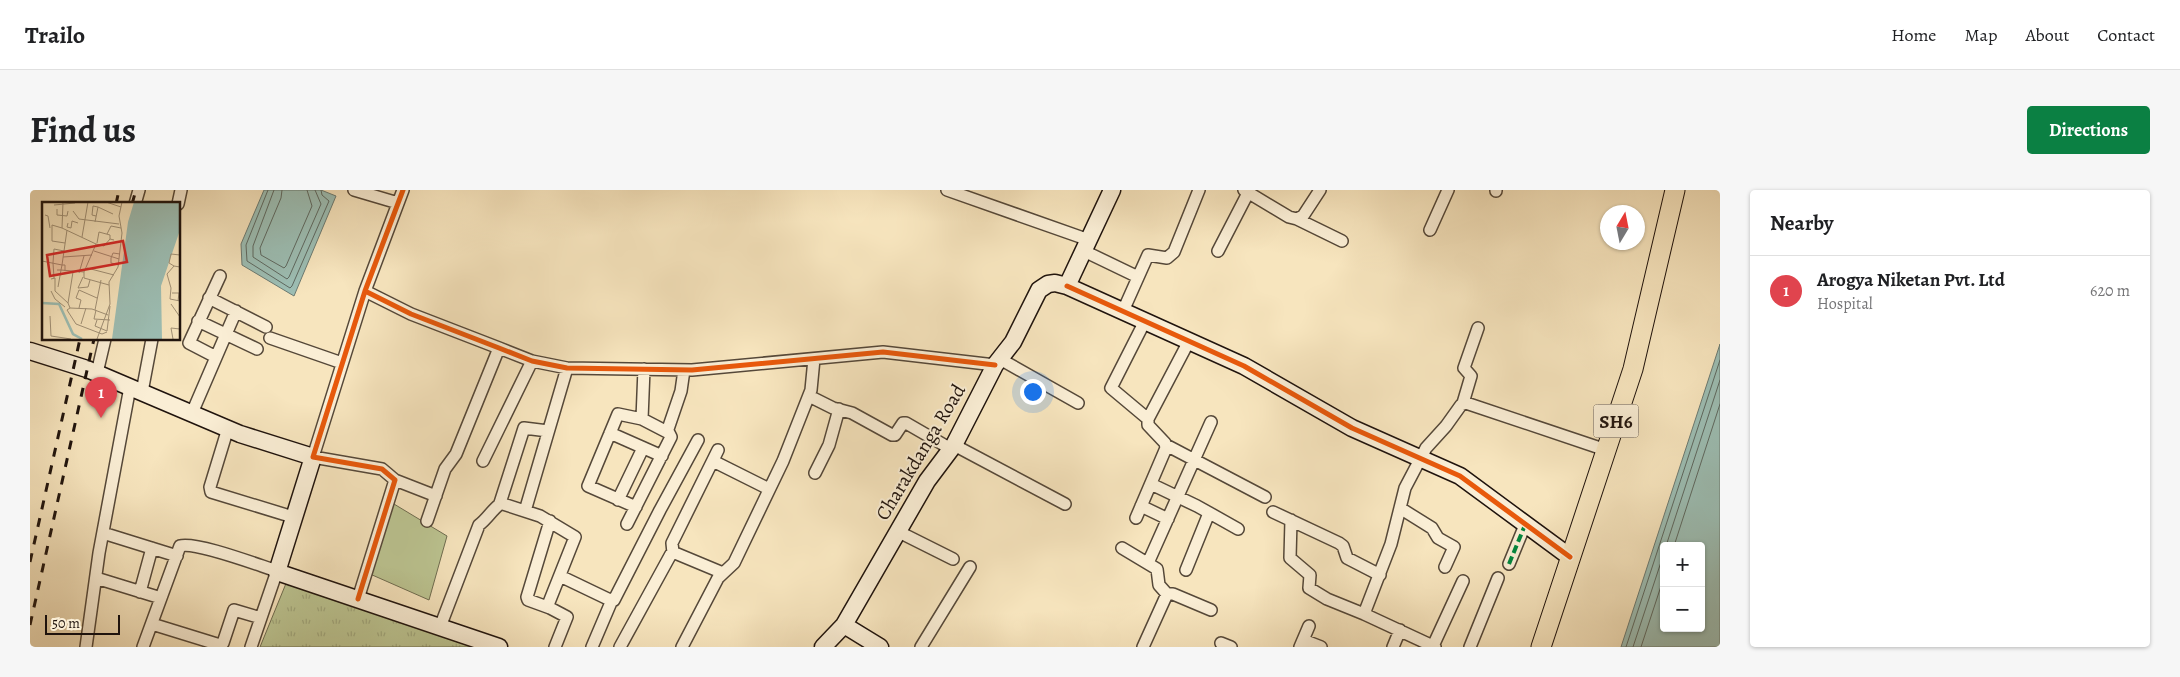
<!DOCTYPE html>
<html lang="en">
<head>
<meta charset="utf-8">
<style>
	:root { --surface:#fff; --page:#f6f6f6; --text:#202124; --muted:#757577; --line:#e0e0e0; --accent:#0b8043 }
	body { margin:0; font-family:Alegreya,serif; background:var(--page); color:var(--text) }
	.controls { position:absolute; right:15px; bottom:15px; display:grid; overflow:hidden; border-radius:5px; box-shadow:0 1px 4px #0004 }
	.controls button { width:45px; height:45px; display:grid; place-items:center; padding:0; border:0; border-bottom:1px solid var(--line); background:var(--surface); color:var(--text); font:25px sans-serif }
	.compass { position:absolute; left:1570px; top:15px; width:45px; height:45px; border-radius:50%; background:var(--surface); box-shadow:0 1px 4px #0004; rotate:10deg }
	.scale { position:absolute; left:15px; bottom:12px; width:75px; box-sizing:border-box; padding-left:5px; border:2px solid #1f130d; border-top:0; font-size:14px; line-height:18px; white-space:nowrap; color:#1f130d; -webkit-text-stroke:4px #faeed5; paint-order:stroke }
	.you { position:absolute; left:1002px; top:201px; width:18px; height:18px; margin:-12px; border:4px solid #fff; border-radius:50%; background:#1a73e8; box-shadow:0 0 0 8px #1a73e833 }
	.badge { display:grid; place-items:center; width:32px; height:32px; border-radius:50%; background:var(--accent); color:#fff; font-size:16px; font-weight:700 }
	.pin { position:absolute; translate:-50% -41px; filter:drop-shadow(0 1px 2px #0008) }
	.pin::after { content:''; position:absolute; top:26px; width:18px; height:15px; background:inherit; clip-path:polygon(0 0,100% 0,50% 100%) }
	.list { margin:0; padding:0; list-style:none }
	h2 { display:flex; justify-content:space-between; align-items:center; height:65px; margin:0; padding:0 20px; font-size:21px }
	h2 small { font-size:16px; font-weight:400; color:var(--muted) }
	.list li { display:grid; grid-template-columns:32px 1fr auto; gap:15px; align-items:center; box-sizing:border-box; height:70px; padding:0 20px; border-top:1px solid var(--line) }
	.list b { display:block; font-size:19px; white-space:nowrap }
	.list p { margin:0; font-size:16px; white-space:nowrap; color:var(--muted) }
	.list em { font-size:16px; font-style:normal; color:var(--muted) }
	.map { position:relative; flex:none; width:1690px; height:457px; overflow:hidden; border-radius:5px }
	header { display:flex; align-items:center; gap:30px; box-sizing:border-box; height:70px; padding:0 25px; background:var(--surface); border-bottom:1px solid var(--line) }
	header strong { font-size:24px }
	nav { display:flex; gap:28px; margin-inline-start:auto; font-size:18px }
	.intro { display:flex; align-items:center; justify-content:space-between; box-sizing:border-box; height:120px; padding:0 30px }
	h1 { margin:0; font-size:35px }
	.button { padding:12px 22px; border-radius:5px; background:var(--accent); color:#fff; font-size:18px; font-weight:700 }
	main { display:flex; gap:30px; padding:0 30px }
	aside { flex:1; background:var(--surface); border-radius:5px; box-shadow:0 1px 4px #0004 }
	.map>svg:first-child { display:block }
	.park { fill:url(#park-tufts); stroke:#6e6c50 }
	.garden { fill:#bcc592; stroke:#6e6c50 }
	.water { fill:#9dbfb5; stroke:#6b7a72; fill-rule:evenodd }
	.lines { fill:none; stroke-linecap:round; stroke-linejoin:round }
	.shore { stroke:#5e6961; stroke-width:1 }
	.street-casing { stroke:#554839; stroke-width:14 }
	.secondary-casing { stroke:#1f130d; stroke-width:19 }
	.primary-casing { stroke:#1f130d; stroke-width:21 }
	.street { stroke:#faeed5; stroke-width:11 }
	.secondary { stroke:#faeed5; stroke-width:16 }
	.primary { stroke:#f7e5be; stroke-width:19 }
	.rail { stroke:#1f130d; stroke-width:3; stroke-dasharray:9 9; stroke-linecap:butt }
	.quiet { stroke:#00873e; stroke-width:4; stroke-dasharray:8 4; stroke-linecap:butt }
	.cycleway-casing { stroke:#faeed5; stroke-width:8 }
	.cycleway { stroke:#e8590c; stroke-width:5 }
	.labels { text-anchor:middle; stroke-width:4; stroke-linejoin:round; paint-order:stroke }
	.shield { fill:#faeed5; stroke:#615549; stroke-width:1 }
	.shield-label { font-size:19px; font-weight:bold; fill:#1f130d }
	.street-label { font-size:20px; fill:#1f130d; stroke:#faeed5 }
	.inset-river { fill:none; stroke:#9dbfb5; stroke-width:2.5 }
	.inset-road { fill:none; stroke:#a19177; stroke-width:1 }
	.view { fill:#d62828; fill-opacity:0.15; stroke:#d62828; stroke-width:2.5 }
	.inset-edge { fill:none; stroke:#1f130d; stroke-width:2.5 }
</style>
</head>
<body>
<header>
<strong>Trailo</strong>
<nav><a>Home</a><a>Map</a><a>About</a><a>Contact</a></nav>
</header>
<div class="intro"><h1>Find us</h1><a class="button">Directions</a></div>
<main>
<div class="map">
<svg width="1690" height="457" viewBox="0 0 1690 457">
	<defs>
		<pattern id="park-tufts" width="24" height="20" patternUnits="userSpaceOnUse" patternTransform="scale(1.25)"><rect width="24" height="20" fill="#bcc592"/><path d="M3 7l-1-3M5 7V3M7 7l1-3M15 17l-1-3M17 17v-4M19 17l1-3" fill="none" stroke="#a1a87d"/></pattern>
	</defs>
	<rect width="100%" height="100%" fill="#f7e5be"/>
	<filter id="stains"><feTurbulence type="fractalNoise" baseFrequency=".004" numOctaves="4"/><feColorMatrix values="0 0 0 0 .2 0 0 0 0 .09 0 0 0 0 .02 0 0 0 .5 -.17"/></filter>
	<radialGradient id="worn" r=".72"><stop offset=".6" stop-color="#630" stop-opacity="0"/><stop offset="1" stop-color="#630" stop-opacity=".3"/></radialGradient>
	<!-- park -->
	<path class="park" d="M 257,391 L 462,457 L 230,457 Z"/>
	<!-- garden -->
	<path class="garden" d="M 359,311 L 417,346 L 399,410 L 340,384 Z"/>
	<!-- water -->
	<path class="water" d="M 234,0 L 291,0 L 306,6 L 264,106 L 212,75 L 211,54 Z
		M 1690,154 L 1690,457 L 1591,457 ZM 1634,356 L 1671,356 L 1671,438 L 1634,438 Z"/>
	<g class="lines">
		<!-- shore -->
		<path class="shore" d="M 238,0 L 216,55 L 217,71 L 260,98 L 262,96 L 299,11 L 292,5 L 291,0
			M 244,0 L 223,56 L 223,67 L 257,89 L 259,87 L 291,14 L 285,0
			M 252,0 L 251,8 L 230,58 L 231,65 L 254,78 L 256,76 L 282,16 L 277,0
			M 1636,356 L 1690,190
			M 1644,356 L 1690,214
			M 1596,457 L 1690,170
			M 1603,457 L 1634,363
			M 1611,457 L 1634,387"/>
		<!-- street casing -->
		<g class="street-casing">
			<path id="street" d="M 324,0 L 368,13
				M 917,0 L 1059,50
				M 1214,0 L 1259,27 L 1267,29 L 1273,26 L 1290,0
				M 1466,1 L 1466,0
				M 105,14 L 109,0
				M 148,14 L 151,0
				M 1267,29 L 1312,51
				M 1400,40 L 1418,0
				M 1054,61 L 1108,87
				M 1188,61 L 1218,3
				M 335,101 L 381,124 L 469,158 L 502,171 L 537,178 L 662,180 L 853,162 L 965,175
				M 179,108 L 236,137
				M 1093,121 L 1118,65 L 1137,68 L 1144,62 L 1169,0
				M 168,131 L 227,159
				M 1115,131 L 1081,198 L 1118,229
				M 240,148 L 312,173
				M 186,167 L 159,153 L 190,86
				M 970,169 L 1048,213
				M 67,183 L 75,149
				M 112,202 L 122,149
				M 779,206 L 803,218 L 822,223 L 862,245 L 865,245 L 873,233 L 876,233 L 921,259
				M 1433,213 L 1441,186 L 1434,178 L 1448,138
				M 162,223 L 206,121
				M 198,238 L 180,297 L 181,302 L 263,327
				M 518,241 L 494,238 L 470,313 L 510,326 L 545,347 L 518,415 L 520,418 L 537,427 L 525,457
				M 637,242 L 651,201 L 654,180
				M 580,243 L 632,266
				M 924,255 L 1035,314
				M 1136,255 L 1235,307
				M 453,271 L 502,171
				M 683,271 L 739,299
				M 785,283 L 799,255 L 809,219
				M 365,290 L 406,306
				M 1121,294 L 1167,316 L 1208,339
				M 588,310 L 613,258
				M 1111,316 L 1138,329
				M 606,317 L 558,296 L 588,224 L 612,229
				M 1370,318 L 1402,338 L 1408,348 L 1424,357 L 1415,377
				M 495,321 L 537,178
				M 1243,322 L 1309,353 L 1313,356 L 1317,368 L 1350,385
				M 1106,328 L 1136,258 L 1135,253 L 1118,235 L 1118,229 L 1159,151
				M 1261,330 L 1260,368 L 1280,385 L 1279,398 L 1297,409 L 1334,424
				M 397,331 L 415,279 L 426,264 L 469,158
				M 597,334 L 641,247 L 639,243 L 612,229 L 614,179
				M 867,341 L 923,369
				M 73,343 L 147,366
				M 1092,358 L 1127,379 L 1129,395 L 1137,404
				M 643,363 L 642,353 L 688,260
				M 1118,373 L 1181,232
				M 1479,374 L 1495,335
				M 1156,380 L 1179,323
				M 530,386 L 578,409 L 584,410 L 630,320 L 668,250
				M 66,388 L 131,408
				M 110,402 L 122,358
				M 328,409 L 365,290 L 352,279 L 283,267 L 335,101 L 373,0
				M 520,418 L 498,410 L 497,407 L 520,331
				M 122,434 L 190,455 L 193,453 L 204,420 L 231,428
				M 410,437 L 449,335 C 458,328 461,321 470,314
				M 1273,450 L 1291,457
				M 1191,453 L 1201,457
				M 1403,456 L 1433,391
				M 56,457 L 69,363 L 100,197
				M 113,457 L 150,356 C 165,351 228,375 247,381 L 221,457
				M 562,457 L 582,410
				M 590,457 L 641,364 L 645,363 L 693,383
				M 652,457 L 688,388 L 704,373 L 753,271 L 781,200 L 784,169
				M 891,457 L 940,377
				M 1113,457 L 1137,404 L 1143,404 L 1181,420
				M 1270,457 L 1279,436
				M 1363,457 L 1370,440
				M 1405,457 L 1334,424 L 1361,354 L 1375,298 L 1396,258 L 1416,236 L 1431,215 L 1436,213 L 1576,260
				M 1440,457 L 1468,388"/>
		</g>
		<!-- secondary casing -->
		<g class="secondary-casing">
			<path id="secondary" d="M 1037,96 L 1214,176 L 1322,238 L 1430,286 L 1540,367
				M 0,161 L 57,179 L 210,244 L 283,267 L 247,382 L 469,457
				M 814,435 L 850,457
				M 793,457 L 814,435 L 897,291 L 924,255 L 965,175 L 983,152 L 1009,100 L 1018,94 L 1025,93 L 1037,96 L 1082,0"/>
		</g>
		<!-- primary casing -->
		<g class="primary-casing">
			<path id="primary" d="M 1511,457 L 1603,179 L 1645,0"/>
		</g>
		<!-- street -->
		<use href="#street" class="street"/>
		<!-- secondary -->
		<use href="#secondary" class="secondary"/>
		<!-- primary -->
		<use href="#primary" class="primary"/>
		<!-- rail -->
		<path class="rail" d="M 86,14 L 89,0
			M 102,14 L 106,0
			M 0,372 L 50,149
			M 0,435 L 64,149"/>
		<!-- quiet -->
		<path class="quiet" d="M 1479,374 L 1495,335"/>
		<!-- cycleway casing -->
		<g class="cycleway-casing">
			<path id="cycleway" d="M 1037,96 L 1214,176 L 1322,238 L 1430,286 L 1540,367
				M 335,101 L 381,124 L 469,158 L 502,171 L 537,178 L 662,180 L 853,162 L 965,175
				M 328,409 L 365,290 L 352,279 L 283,267 L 335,101 L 373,0"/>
		</g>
		<!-- cycleway -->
		<use href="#cycleway" class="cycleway"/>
	</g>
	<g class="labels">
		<!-- shield labels -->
		<rect class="shield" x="1563.5" y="214.5" width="45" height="33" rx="4"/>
		<g class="shield-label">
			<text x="1586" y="238">SH6</text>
		</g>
		<!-- street labels -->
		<g class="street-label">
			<text transform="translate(890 262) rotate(-59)" y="7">Charakdanga Road</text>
		</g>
	</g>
	<!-- overview -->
	<g transform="translate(12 12)">
		<rect width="138" height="138" fill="#f7e5be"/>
		<path d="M 92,0 L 137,0 L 137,31 L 119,84 L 120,137 L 70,137 L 86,20 Z" fill="#9dbfb5"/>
		<path class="inset-river" d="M 0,101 L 17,102 L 31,132 L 40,137"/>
		<path class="inset-road" d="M 21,0 L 20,26 L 54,42 L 42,70M 64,0 L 79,5M 12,3 L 33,1M 56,5 L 71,12M 15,7 L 15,13 L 25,14 L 26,9M 31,9 L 37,17 L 77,22M 3,13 L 6,14 L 8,26M 53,20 L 56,5 L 51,4 L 50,13 L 54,14M 26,21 L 25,25 L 29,26 L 30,19 L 36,21M 20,26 L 10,23 L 10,39 L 23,41M 65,32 L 69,24 L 79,26M 40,35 L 46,0M 55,41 L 57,30 L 68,33 L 68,37M 54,42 L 62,44 L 68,37 L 72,38M 52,49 L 77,57M 21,55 L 50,53M 0,59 L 20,63 L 19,68 L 42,70 L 42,76 L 67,83M 11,61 L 12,47 L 22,49M 11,61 L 12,76M 77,63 L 69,61 L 69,56 L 71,51 L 78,52M 132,64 L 127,61 L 129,52 L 138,53M 138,65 L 132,64 L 125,72 L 129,86 L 128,97 L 138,99M 45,66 L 72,73M 15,68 L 19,68 L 16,85M 23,69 L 23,63 L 20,63 L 25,28M 31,70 L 26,101 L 28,106 L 25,108 L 34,122M 37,71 L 42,54M 41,75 L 36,86 L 46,85 L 48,78M 9,77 L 13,76 L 13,89 L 26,101M 9,89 L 13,97 L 23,105M 130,91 L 137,91 L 136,99M 129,102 L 138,115M 28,106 L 50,107 L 66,113M 37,106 L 39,98 L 34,96 L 37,88 L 55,96M 53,108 L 59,78M 54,108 L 52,117 L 68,118M 8,114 L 9,134 L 29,137M 55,118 L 53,124 L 65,129 L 68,104M 34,122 L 60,132 L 65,130M 39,122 L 44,106M 55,137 L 68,102 L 67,80 L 76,65 L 80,31 L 77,14 L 80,0M 131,137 L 129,126 L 138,127"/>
		<path class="view" d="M 81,39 L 85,60 L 8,74 L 5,53 Z"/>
		<rect width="138" height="138" class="inset-edge"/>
	</g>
	<rect width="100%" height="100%" filter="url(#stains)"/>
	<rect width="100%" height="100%" fill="url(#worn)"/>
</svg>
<div class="controls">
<button>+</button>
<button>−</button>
</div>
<svg class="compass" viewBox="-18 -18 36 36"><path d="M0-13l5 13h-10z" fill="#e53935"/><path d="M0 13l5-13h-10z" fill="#757577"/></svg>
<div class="scale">50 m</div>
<div class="you"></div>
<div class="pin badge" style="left:71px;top:228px;background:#e0444e">1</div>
</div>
<aside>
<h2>Nearby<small></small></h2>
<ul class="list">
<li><span class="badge" style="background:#e0444e">1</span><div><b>Arogya Niketan Pvt. Ltd</b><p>Hospital</p></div><em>620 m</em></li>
</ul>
</aside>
</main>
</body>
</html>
